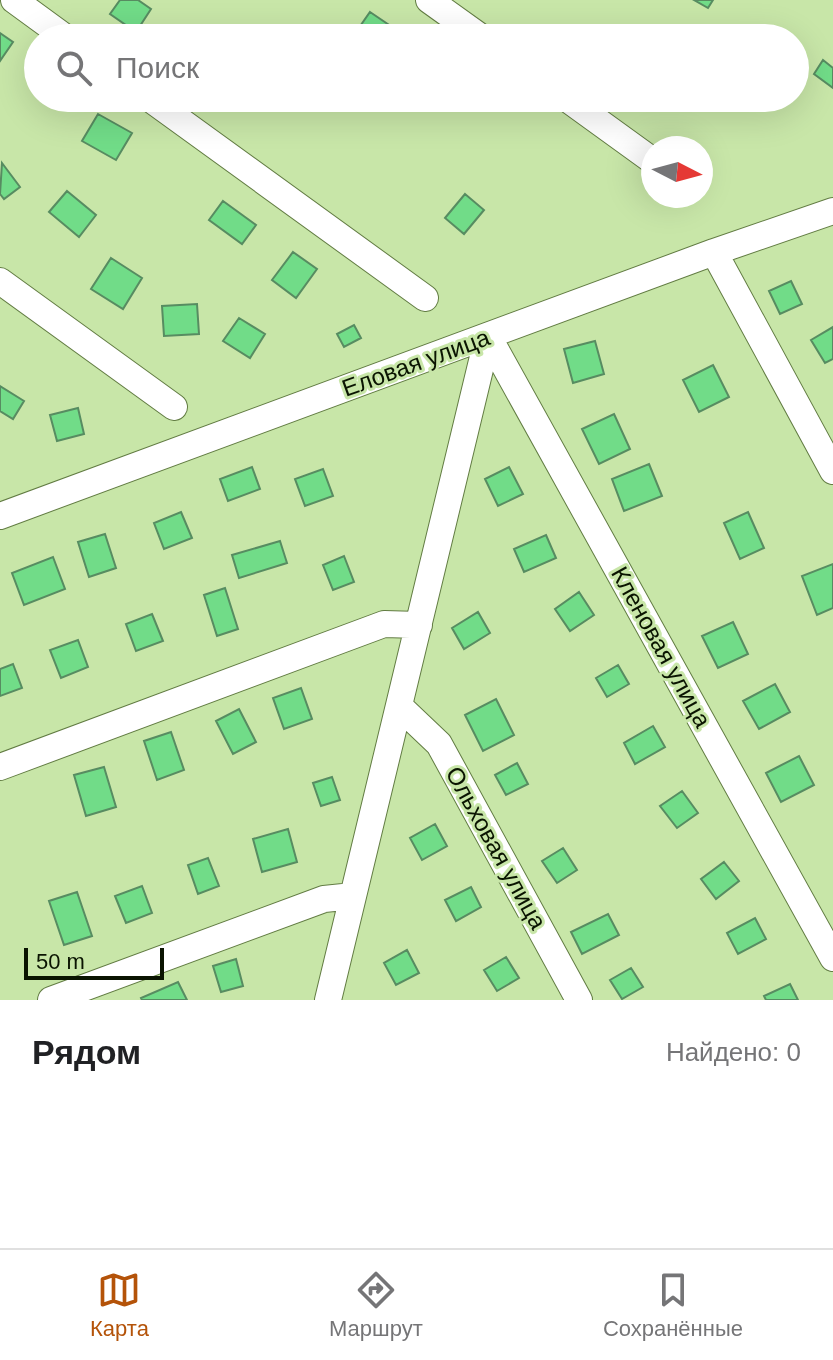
<!DOCTYPE html>
<html lang="ru">
<head>
<meta charset="utf-8">
<style>
	:root { --surface:#fff; --page:#f2f2f2; --text:#202124; --muted:#757577; --line:#e0e0e0; --accent:#b45309 }
	body { margin:0; font-family:Helvetica,sans-serif; background:var(--page); color:var(--text) }
	.compass { position:absolute; left:641px; top:136px; width:72px; height:72px; border-radius:50%; background:var(--surface); box-shadow:0 8px 32px #0002; rotate:96deg }
	.scale { position:absolute; left:24px; bottom:20px; width:140px; box-sizing:border-box; padding-left:8px; border:4px solid #0a1401; border-top:0; font-size:22px; line-height:28px; white-space:nowrap; color:#0a1401; -webkit-text-stroke:6px #c8e6a8; paint-order:stroke }
	.list { margin:0; padding:0; list-style:none }
	h2 { display:flex; justify-content:space-between; align-items:center; height:104px; margin:0; padding:0 32px; font-size:34px }
	h2 small { font-size:26px; font-weight:400; color:var(--muted) }
	.icon { flex:none; width:44px; height:44px; fill:none; stroke:currentColor; stroke-width:2; stroke-linecap:round; stroke-linejoin:round }
	.map { position:relative; flex:none; width:833px; height:1000px; overflow:hidden }
	.search { position:absolute; background:var(--surface); box-shadow:0 8px 32px #0002; left:24px; right:24px; top:24px; height:88px; display:flex; align-items:center; gap:20px; box-sizing:border-box; padding:0 28px; border-radius:44px; color:var(--muted); font-size:30px }
	.sheet { height:248px; background:var(--surface) }
	nav { display:flex; justify-content:space-around; align-items:center; box-sizing:border-box; height:112px; border-top:2px solid var(--line); background:var(--surface); font-size:22px; color:var(--muted) }
	nav a { display:grid; justify-items:center; gap:4px }
	nav .on { color:var(--accent) }
	.map>svg:first-child { display:block }
	.building { fill:#71dc88; stroke:#578c61; stroke-width:2 }
	.lines { fill:none; stroke-linecap:round; stroke-linejoin:round }
	.minor-casing { stroke:#627c43; stroke-width:28 }
	.minor { stroke:#fff; stroke-width:26 }
	.labels { text-anchor:middle; stroke-width:6; stroke-linejoin:round; paint-order:stroke }
	.street-label { font-size:24px; fill:#0a1401; stroke:#c8e6a8 }
</style>
</head>
<body>
<div class="map">
<svg width="833" height="1000" viewBox="0 0 833 1000">
	<rect width="100%" height="100%" fill="#c8e6a8"/>
	<!-- building -->
	<path class="building" d="M 120,0 L 138,0 L 151,9 L 136,32 L 110,14 Z
		M 694,0 L 713,0 L 708,8 Z
		M 370,12 L 395,29 L 388,38 L 364,38 L 356,32 Z
		M 578,30 L 590,38 L 573,38 Z
		M 0,33 L 13,42 L 0,61 Z
		M 823,60 L 833,68 L 833,88 L 814,74 Z
		M 46,98 L 70,98 L 63,109 Z
		M 98,114 L 132,133 L 116,160 L 82,141 Z
		M 2,163 L 20,187 L 4,199 L 0,194 Z
		M 67,191 L 96,215 L 79,237 L 49,212 Z
		M 465,194 L 484,210 L 464,234 L 445,218 Z
		M 223,201 L 256,225 L 242,244 L 209,220 Z
		M 293,252 L 317,269 L 296,298 L 272,280 Z
		M 111,258 L 142,278 L 123,309 L 91,289 Z
		M 791,281 L 802,304 L 780,314 L 769,291 Z
		M 197,304 L 199,334 L 164,336 L 162,306 Z
		M 239,318 L 265,334 L 250,358 L 223,341 Z
		M 354,325 L 361,338 L 344,347 L 337,334 Z
		M 833,327 L 833,359 L 825,363 L 811,340 Z
		M 595,341 L 604,374 L 573,383 L 564,349 Z
		M 713,365 L 729,397 L 699,412 L 683,380 Z
		M 0,386 L 24,401 L 13,419 L 0,411 Z
		M 78,408 L 84,434 L 57,441 L 50,415 Z
		M 614,414 L 630,449 L 599,464 L 582,429 Z
		M 649,464 L 662,496 L 624,511 L 612,479 Z
		M 252,467 L 260,489 L 228,501 L 220,479 Z
		M 509,467 L 523,494 L 498,506 L 485,479 Z
		M 323,469 L 333,496 L 305,506 L 295,479 Z
		M 181,512 L 192,538 L 164,549 L 154,523 Z
		M 748,512 L 764,548 L 740,559 L 724,523 Z
		M 105,534 L 116,568 L 89,577 L 78,542 Z
		M 546,535 L 556,558 L 524,572 L 514,549 Z
		M 280,541 L 287,563 L 239,578 L 232,555 Z
		M 344,556 L 354,582 L 333,590 L 323,565 Z
		M 53,557 L 65,589 L 24,605 L 12,573 Z
		M 833,564 L 833,608 L 817,615 L 802,576 Z
		M 225,588 L 238,629 L 217,636 L 204,595 Z
		M 579,592 L 594,615 L 570,631 L 555,609 Z
		M 478,612 L 490,633 L 464,649 L 452,628 Z
		M 152,614 L 163,641 L 136,651 L 126,624 Z
		M 733,622 L 748,654 L 718,668 L 702,636 Z
		M 78,640 L 88,667 L 61,678 L 50,650 Z
		M 13,664 L 22,688 L 0,696 L 0,669 Z
		M 618,665 L 629,684 L 607,697 L 596,678 Z
		M 775,684 L 790,712 L 759,729 L 743,701 Z
		M 301,688 L 312,719 L 284,729 L 273,698 Z
		M 496,699 L 514,735 L 483,751 L 465,715 Z
		M 239,709 L 256,742 L 233,754 L 216,721 Z
		M 653,726 L 665,747 L 635,764 L 624,743 Z
		M 171,732 L 184,770 L 157,780 L 144,741 Z
		M 799,756 L 814,785 L 781,802 L 766,773 Z
		M 517,763 L 528,784 L 506,795 L 495,775 Z
		M 104,767 L 116,807 L 86,816 L 74,775 Z
		M 332,777 L 340,800 L 321,806 L 313,783 Z
		M 682,791 L 698,813 L 677,828 L 660,806 Z
		M 435,824 L 447,846 L 422,860 L 410,838 Z
		M 288,829 L 297,862 L 262,872 L 253,839 Z
		M 563,848 L 577,870 L 557,883 L 542,861 Z
		M 208,858 L 219,886 L 198,894 L 188,865 Z
		M 724,862 L 739,881 L 716,899 L 701,879 Z
		M 142,886 L 152,913 L 126,923 L 115,896 Z
		M 471,887 L 481,907 L 456,921 L 445,900 Z
		M 77,892 L 92,936 L 64,945 L 49,901 Z
		M 608,914 L 619,935 L 582,954 L 571,932 Z
		M 755,918 L 766,939 L 738,954 L 727,933 Z
		M 407,950 L 419,973 L 396,985 L 384,963 Z
		M 506,957 L 519,978 L 497,991 L 484,970 Z
		M 236,959 L 243,986 L 221,992 L 213,966 Z
		M 631,968 L 643,987 L 622,999 L 610,980 Z
		M 178,982 L 187,1000 L 142,1000 L 141,998 Z
		M 790,984 L 798,1000 L 766,1000 L 764,996 Z"/>
	<g class="lines">
		<!-- minor casing -->
		<g class="minor-casing">
			<path id="minor" d="M 14,0 L 66,38
				M 429,0 L 482,38
				M 149,98 L 425,298
				M 566,98 L 653,161
				M 714,252 L 833,471
				M 0,281 L 174,407
				M 488,336 L 833,958
				M 0,516 L 714,252 L 833,211
				M 399,706 L 439,744 L 579,1000
				M 0,767 L 384,624 L 419,625
				M 51,1000 L 324,899 L 353,896
				M 328,1000 L 488,336"/>
		</g>
		<!-- minor -->
		<use href="#minor" class="minor"/>
	</g>
	<g class="labels">
		<!-- street labels -->
		<g class="street-label">
			<text transform="translate(416 363) rotate(-20)" y="8">Еловая улица</text>
			<text transform="translate(661 647) rotate(61)" y="8">Кленовая улица</text>
			<text transform="translate(496 848) rotate(61)" y="8">Ольховая улица</text>
		</g>
	</g>
</svg>
<svg class="compass" viewBox="-18 -18 36 36"><path d="M0-13l5 13h-10z" fill="#e53935"/><path d="M0 13l5-13h-10z" fill="#757577"/></svg>
<div class="scale">50 m</div>
<div class="search"><svg class="icon" aria-label="search" viewBox="0 0 24 24"><circle cx="10" cy="10" r="6"/><path d="M15 15l6 6"/></svg>Поиск</div>
</div>
<section class="sheet">
<h2>Рядом<small>Найдено: 0</small></h2>
<ul class="list">
</ul>
</section>
<nav>
<a class="on"><svg class="icon" aria-label="map" viewBox="0 0 24 24"><path d="M3 6l6-2 6 2 6-2v14l-6 2-6-2-6 2zM9 4v14M15 6v14"/></svg>Карта</a>
<a><svg class="icon" aria-label="directions" viewBox="0 0 24 24"><path d="M12 3l9 9-9 9-9-9zM9 14v-3h6M13 9l2 2-2 2"/></svg>Маршрут</a>
<a><svg class="icon" aria-label="saved" viewBox="0 0 24 24"><path d="M7 4h10v16l-5-4-5 4z"/></svg>Сохранённые</a>
</nav>
</body>
</html>
